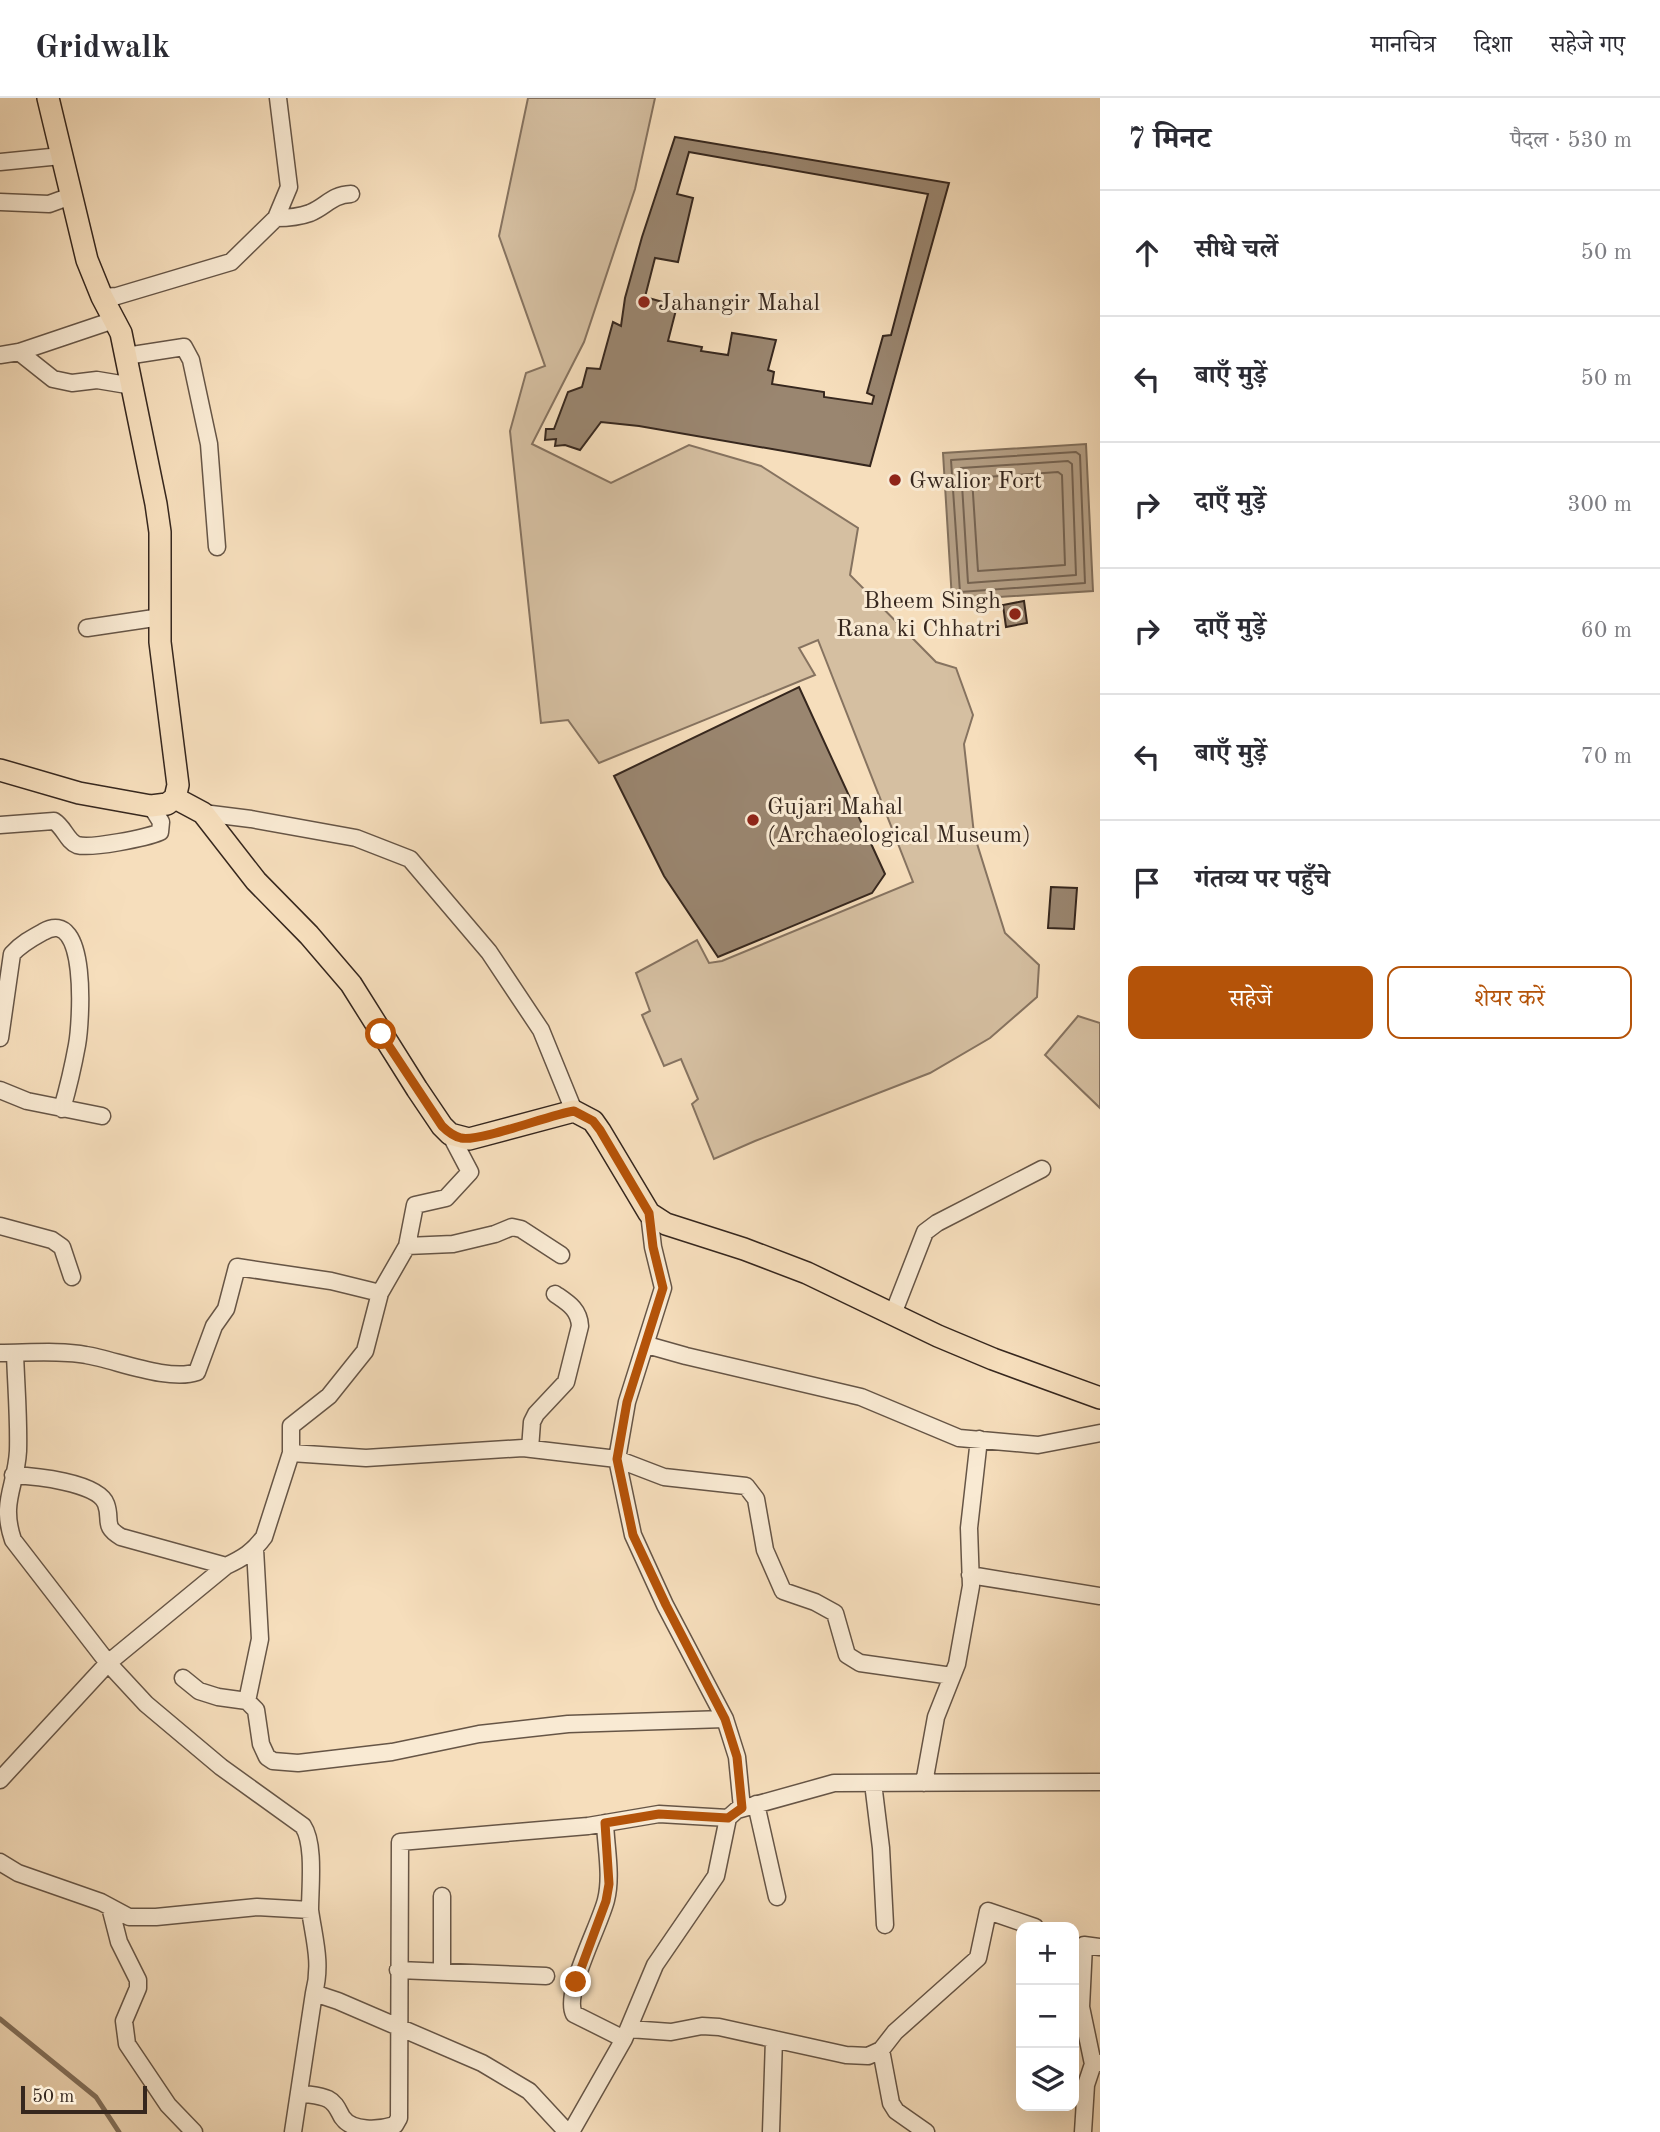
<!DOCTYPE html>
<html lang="hi">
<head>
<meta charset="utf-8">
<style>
	:root { --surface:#fff; --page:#f2f2f3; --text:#2b2b33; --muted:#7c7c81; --line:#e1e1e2; --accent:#b45309 }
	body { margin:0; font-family:"Old Standard TT","Noto Serif Devanagari",serif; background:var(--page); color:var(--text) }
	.controls { position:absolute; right:21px; bottom:21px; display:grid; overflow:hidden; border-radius:14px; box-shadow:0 7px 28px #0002 }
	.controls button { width:63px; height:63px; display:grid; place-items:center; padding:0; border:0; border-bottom:2px solid var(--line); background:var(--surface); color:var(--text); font:35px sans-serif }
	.scale { position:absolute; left:21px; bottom:18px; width:126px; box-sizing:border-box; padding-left:7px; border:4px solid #36271e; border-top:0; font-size:19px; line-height:24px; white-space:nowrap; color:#36271e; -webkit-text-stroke:5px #f9ead3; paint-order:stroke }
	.stop { position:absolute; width:21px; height:21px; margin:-16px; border:5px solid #b45309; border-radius:50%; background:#fff }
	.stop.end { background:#b45309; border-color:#fff; box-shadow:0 2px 7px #0008 }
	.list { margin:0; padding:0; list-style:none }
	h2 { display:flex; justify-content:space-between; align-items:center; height:91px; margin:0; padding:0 28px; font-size:30px }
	h2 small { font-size:23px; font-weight:400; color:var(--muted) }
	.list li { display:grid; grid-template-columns:46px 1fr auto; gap:21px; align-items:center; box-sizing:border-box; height:126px; padding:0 28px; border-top:2px solid var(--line) }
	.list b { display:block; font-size:26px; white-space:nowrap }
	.list em { font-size:23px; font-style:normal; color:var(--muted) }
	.actions { display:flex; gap:14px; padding:21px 28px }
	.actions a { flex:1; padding:16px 0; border:2px solid var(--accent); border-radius:14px; text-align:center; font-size:24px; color:var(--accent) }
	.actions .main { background:var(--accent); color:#fff }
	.icon { flex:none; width:38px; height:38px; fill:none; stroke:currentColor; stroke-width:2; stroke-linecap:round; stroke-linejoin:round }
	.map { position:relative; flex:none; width:1100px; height:2034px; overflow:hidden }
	header { display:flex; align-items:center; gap:42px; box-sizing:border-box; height:98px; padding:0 35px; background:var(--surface); border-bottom:2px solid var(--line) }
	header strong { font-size:33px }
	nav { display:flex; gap:38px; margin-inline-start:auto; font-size:24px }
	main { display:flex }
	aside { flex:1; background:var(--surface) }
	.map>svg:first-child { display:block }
	.green { fill:#d5bfa1; stroke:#867360; stroke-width:2 }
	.water { fill:#b5a086; stroke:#82705c; stroke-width:2 }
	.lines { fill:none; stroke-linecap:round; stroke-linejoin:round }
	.shore { stroke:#766452; stroke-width:2 }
	.stream { stroke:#82705c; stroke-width:5 }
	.building { fill:#9a8670; stroke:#36271e; stroke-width:2; fill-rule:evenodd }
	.minor-casing { stroke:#665546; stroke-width:19 }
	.major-casing { stroke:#36271e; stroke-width:24 }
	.minor { stroke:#f9ead3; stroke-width:16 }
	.major { stroke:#f6debc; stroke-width:21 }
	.route { stroke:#b45309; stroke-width:9 }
	.poi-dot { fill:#8f2418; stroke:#f9ead3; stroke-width:2.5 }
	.labels { text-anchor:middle; stroke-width:6; stroke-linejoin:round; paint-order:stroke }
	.poi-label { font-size:24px; fill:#36271e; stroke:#f9ead3; text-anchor:start }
</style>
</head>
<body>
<header>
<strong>Gridwalk</strong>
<nav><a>मानचित्र</a><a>दिशा</a><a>सहेजे गए</a></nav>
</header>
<main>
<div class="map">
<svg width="1100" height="2034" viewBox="0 0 1100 2034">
	<rect width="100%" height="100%" fill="#f6debc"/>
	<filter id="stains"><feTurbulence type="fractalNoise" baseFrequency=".00286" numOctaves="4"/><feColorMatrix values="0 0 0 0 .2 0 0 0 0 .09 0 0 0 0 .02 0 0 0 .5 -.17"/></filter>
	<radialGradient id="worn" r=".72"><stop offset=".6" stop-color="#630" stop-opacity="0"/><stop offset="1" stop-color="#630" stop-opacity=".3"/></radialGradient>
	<!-- green -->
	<path class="green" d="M 528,0 L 655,0 L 635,91 L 584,244 L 532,346 L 611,385 L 689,347 L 761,368 L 858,430 L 850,477 L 936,564 L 956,570 L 973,617 L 964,646 L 974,736 L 1005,835 L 1039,867 L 1037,899 L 990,940 L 930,975 L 755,1043 L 714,1061 L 692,1006 L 698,1001 L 681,961 L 664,968 L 642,917 L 650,913 L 636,875 L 697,842 L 709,865 L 722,863 L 913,784 L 818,542 L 799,550 L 815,577 L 599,665 L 568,622 L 541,625 L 510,333 L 526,275 L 545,268 L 499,138 Z
		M 1078,918 L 1100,925 L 1100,1010 L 1045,957 Z"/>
	<!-- water -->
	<path class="water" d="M 1086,346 L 1093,493 L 952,502 L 943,355 Z"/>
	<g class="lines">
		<!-- shore -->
		<path class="shore" d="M 1076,354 L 1080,357 L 1085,485 L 960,494 L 951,362 Z
			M 1068,363 L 1072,366 L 1076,477 L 968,485 L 961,370 Z
			M 1058,374 L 1062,377 L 1065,467 L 978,473 L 972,380 Z"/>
		<!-- stream -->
		<path class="stream" d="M 0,1921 L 96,1999 L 119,2034"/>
	</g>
	<!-- building -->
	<path class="building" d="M 675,39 L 949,85 L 870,368 L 639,328 L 601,324 L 580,352 L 565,347 L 555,348 L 556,341 L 545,342 L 546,331 L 554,331 L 568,294 L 582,289 L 587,270 L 600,271 L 613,224 L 621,228 L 625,200 L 642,139 ZM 689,54 L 928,96 L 891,237 L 883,238 L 867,295 L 874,298 L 872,306 L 824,299 L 824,294 L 772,286 L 774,274 L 768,272 L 776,242 L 732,235 L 728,257 L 701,253 L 702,249 L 668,243 L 677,208 L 645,199 L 655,160 L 678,164 L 693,100 L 677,96 Z
		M 1024,503 L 1027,525 L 1006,529 L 1003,507 Z
		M 799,589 L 885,776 L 872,795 L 718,859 L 664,778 L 614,678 Z
		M 1051,789 L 1077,790 L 1074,831 L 1048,830 Z"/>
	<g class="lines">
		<!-- minor casing -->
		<g class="minor-casing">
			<path id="minor" d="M 0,64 L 61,58
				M 0,104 L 49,106 L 71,98
				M 276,120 C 287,120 299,119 310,115 C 327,108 331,97 351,96
				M 102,199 L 117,198 L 231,164 L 276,120 L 289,89 L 278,0
				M 19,254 L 53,281 L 72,285 L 97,282 L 133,288
				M 0,257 L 19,254 L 114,222
				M 126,258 L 184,249 L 191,262 L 209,346 L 217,449
				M 87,530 L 161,519
				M 203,715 L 251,721 L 356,740 L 410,761 L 489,854 L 541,932 L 574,1013
				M 0,727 L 54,723 C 64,729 67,743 77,747 C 91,751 146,740 160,734 L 161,724 L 151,708
				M 0,940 L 12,856 C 21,846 32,840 43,834 C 89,807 81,925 77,947 C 73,969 68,990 62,1011
				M 0,992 L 27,1003 L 102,1018
				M 649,1115 L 653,1149 L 663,1190 L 627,1304 L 617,1361 L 633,1437 L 665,1507 L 725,1621 L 737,1659 L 742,1710
				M 0,1128 L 52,1142 L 62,1149 L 72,1179
				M 407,1148 L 453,1146 L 495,1136 L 512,1129 L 521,1131 L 561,1157
				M 380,1195 L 407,1148 L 415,1107 L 446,1100 L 470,1074 L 450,1036
				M 893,1216 L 925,1134 L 937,1125 L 1042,1071
				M 647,1247 L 686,1258 L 861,1299 L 959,1340 L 1038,1347 L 1100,1335
				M 0,1255 C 27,1255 61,1252 86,1257 C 116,1262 169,1284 197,1274 L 214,1228 L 226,1211 L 237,1169 L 331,1183 L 380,1195 L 365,1253 L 329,1298 L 291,1328 L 291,1355
				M 15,1255 C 16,1287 19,1321 18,1353 C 16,1389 0,1404 13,1442 L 108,1565 L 146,1606 L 221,1669 L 303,1728 C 315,1746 310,1789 310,1812
				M 530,1351 L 532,1324 L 536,1316 L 566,1284 L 580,1228 C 579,1211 568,1205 555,1196
				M 13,1377 C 33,1378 98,1384 106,1406 C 112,1422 102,1428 121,1439 L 226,1468
				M 970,1477 L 1100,1498
				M 183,1580 L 199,1593 L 218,1599 L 247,1603 L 256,1612 L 261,1646 L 267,1659 L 273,1663 L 298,1665 L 392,1654 L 479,1636 L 568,1626 L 725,1621
				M 247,1603 L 260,1541 L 255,1451
				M 0,1682 L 108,1565 L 226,1468 C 243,1460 253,1454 264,1439 L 291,1355 L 366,1360 L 523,1350 L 617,1361 L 664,1379 L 746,1388 L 756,1401 L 765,1452 L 783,1493 L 815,1504 L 835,1515 L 847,1557 L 860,1565 L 952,1578
				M 873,1685 L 881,1750 L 885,1827
				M 924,1685 L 936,1619 L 957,1566 L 971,1488 L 969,1430 L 979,1341
				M 756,1706 L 777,1799
				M 605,1725 C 606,1750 612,1778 606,1802 C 600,1827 563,1895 574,1916 L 624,1941
				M 0,1764 L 18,1775 L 101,1804 L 129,1819 L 156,1819 L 257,1809 L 310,1812 C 314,1841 322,1865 314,1895 L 338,1903 L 482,1965 L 529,1993 L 567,2034
				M 442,1798 L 442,1874
				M 110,1809 L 119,1844 L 138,1882 L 138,1890 L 124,1923 L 127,1946 L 168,2007 L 194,2034
				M 398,1872 L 546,1878
				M 629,1931 L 671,1934 L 702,1928 L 719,1929 L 846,1957 L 868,1958 L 881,1952 L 895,1934 L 978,1860 L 988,1813 L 1035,1829
				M 881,1952 L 891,2005 L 896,2013 L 926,2034
				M 1093,1966 L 1081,1909 L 1084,1847 L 1100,1849
				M 300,1995 C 309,1997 320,1997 328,2001 C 336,2005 338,2012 342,2019 C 352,2034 379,2032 395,2027 L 399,2020 L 400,1744 L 588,1728 L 659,1716 L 728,1720
				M 293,2034 L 314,1895
				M 571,2034 L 624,1941 L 655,1867 L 716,1778 L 728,1720 L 737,1712 L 834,1685 L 1100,1684
				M 771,2034 L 774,1941
				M 1083,2034 L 1086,1987 L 1093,1966 L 1100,1965"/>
		</g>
		<!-- major casing -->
		<g class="major-casing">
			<path id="major" d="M 0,672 L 79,695 L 151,708 L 167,706 L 175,700 L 178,687 L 160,544 L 160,434 L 156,406 L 121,235 L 102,199 L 87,162 L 48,0
				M 175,700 L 203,715 L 256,783 L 309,837 L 351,886 L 417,991 L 442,1028 L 450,1036 L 469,1041 L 574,1013 L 593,1023 L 600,1033 L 649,1115 L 666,1126 L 744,1151 L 807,1175 L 938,1238 L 993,1261 L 1100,1300"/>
		</g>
		<!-- minor -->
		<use href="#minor" class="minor"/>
		<!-- major -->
		<use href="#major" class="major"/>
	</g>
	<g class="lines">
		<!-- route -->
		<path class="route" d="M 381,936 L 442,1028 C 448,1034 453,1038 461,1040 C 480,1044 549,1017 574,1013 L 593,1023 L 600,1032 L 649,1115 L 653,1149 L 663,1190 L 627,1304 L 617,1361 L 633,1437 L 666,1507 L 725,1621 L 737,1659 L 742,1710 L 728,1720 L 659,1716 L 605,1725 L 609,1786 L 606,1803 L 576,1884"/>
	</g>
	<!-- markers -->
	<g class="poi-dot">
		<circle cx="644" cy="204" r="7"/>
		<circle cx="895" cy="382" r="7"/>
		<circle cx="1015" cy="516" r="7"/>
		<circle cx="753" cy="722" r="7"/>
	</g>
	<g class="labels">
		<!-- poi labels -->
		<g class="poi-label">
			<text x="658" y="212">Jahangir Mahal</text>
			<text x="909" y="390">Gwalior Fort</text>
			<text x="1001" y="510" text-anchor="end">Bheem Singh<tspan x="1001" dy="28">Rana ki Chhatri</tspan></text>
			<text x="767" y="716">Gujari Mahal<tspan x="767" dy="28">(Archaeological Museum)</tspan></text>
		</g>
	</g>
	<rect width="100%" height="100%" filter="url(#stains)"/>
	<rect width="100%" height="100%" fill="url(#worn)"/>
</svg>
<div class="controls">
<button>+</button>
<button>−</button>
<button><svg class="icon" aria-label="layers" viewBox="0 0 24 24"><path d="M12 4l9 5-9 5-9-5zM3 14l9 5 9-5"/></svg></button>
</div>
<div class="scale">50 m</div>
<div class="stop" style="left:381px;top:936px"></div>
<div class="stop end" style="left:576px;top:1884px"></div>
</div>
<aside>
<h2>7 मिनट<small>पैदल · 530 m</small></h2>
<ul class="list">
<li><svg class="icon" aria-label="ahead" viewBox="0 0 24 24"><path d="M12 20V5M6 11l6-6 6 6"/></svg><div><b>सीधे चलें</b></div><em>50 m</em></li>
<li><svg class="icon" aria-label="left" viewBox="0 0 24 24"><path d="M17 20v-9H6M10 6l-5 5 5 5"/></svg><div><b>बाएँ मुड़ें</b></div><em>50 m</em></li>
<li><svg class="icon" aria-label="right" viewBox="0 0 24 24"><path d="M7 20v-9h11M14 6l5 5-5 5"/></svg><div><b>दाएँ मुड़ें</b></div><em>300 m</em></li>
<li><svg class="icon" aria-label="right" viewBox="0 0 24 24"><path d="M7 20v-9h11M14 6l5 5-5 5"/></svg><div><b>दाएँ मुड़ें</b></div><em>60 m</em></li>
<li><svg class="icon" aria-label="left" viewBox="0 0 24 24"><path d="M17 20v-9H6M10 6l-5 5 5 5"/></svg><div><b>बाएँ मुड़ें</b></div><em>70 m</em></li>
<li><svg class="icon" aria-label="arrive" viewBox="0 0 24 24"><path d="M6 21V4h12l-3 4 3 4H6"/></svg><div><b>गंतव्य पर पहुँचे</b></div></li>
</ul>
<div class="actions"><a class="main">सहेजें</a><a>शेयर करें</a></div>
</aside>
</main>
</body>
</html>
